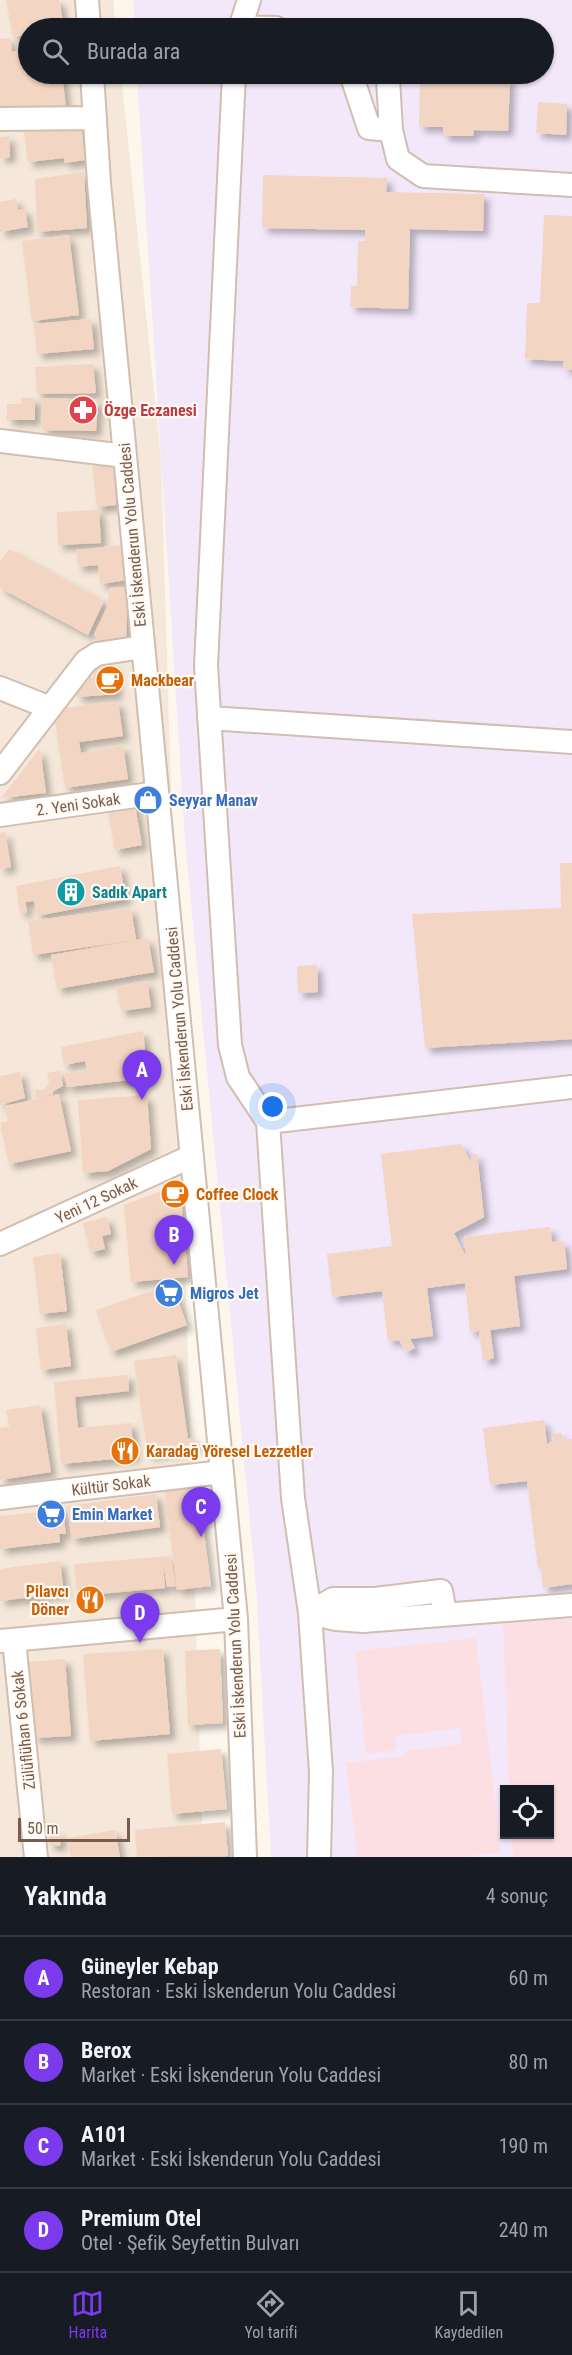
<!DOCTYPE html>
<html lang="tr">
<head>
<meta charset="utf-8">
<style>
	:root { --surface:#171b24; --page:#20242c; --text:#f1f3f6; --muted:#9ea1a6; --line:#363941; --accent:#7c3aed }
	body { margin:0; font-family:"Roboto Condensed",sans-serif; background:var(--page); color:var(--text) }
	.controls { position:absolute; right:18px; bottom:18px; display:grid; overflow:hidden; border-radius:0px; box-shadow:0 2px 4px #0004 }
	.controls button { width:54px; height:54px; display:grid; place-items:center; padding:0; border:0; border-bottom:2px solid var(--line); background:var(--surface); color:var(--text); font:30px sans-serif }
	.scale { position:absolute; left:18px; bottom:15px; width:112px; box-sizing:border-box; padding-left:6px; border:3px solid #7a5c4d; border-top:0; font-size:16px; line-height:21px; white-space:nowrap; color:#7a5c4d; -webkit-text-stroke:4px #fffaf3; paint-order:stroke }
	.you { position:absolute; left:273px; top:1107px; width:21px; height:21px; margin:-15px; border:4px solid #fff; border-radius:50%; background:#1a73e8; box-shadow:0 0 0 9px #1a73e833 }
	.badge { display:grid; place-items:center; width:39px; height:39px; border-radius:50%; background:var(--accent); color:#fff; font-size:20px; font-weight:700 }
	.pin { position:absolute; translate:-50% -50px; filter:drop-shadow(0 2px 3px #0008) }
	.pin::after { content:''; position:absolute; top:32px; width:21px; height:18px; background:inherit; clip-path:polygon(0 0,100% 0,50% 100%) }
	.list { margin:0; padding:0; list-style:none }
	h2 { display:flex; justify-content:space-between; align-items:center; height:78px; margin:0; padding:0 24px; font-size:26px }
	h2 small { font-size:20px; font-weight:400; color:var(--muted) }
	.list li { display:grid; grid-template-columns:39px 1fr auto; gap:18px; align-items:center; box-sizing:border-box; height:84px; padding:0 24px; border-top:2px solid var(--line) }
	.list b { display:block; font-size:22px; white-space:nowrap }
	.list p { margin:0; font-size:20px; white-space:nowrap; color:var(--muted) }
	.list em { font-size:20px; font-style:normal; color:var(--muted) }
	.icon { flex:none; width:33px; height:33px; fill:none; stroke:currentColor; stroke-width:2; stroke-linecap:round; stroke-linejoin:round }
	.map { position:relative; flex:none; width:572px; height:1857px; overflow:hidden }
	.search { position:absolute; background:var(--surface); box-shadow:0 2px 4px #0004; left:18px; right:18px; top:18px; height:66px; display:flex; align-items:center; gap:15px; box-sizing:border-box; padding:0 21px; border-radius:33px; color:var(--muted); font-size:22px }
	.sheet { height:414px; background:var(--surface) }
	nav { display:flex; justify-content:space-around; align-items:center; box-sizing:border-box; height:84px; border-top:2px solid var(--line); background:var(--surface); font-size:16px; color:var(--muted) }
	nav a { display:grid; justify-items:center; gap:3px }
	nav .on { color:var(--accent) }
	.map>svg:first-child { display:block }
	.residential { fill:#f5e8da }
	.education { fill:#f3e8fa; fill-rule:evenodd }
	.medical { fill:#fbdfe3 }
	.building { fill:#f3d5c3; filter:url(#shadow) }
	.lines { fill:none; stroke-linecap:round; stroke-linejoin:round }
	.minor-casing { stroke:#d1beb0; stroke-width:26 }
	.minor { stroke:#fff; stroke-width:22 }
	.labels { text-anchor:middle; stroke-width:4.5; stroke-linejoin:round; paint-order:stroke }
	.health-label { font-size:16px; font-weight:bold; fill:#be3a42; stroke:#fffaf3; text-anchor:start }
	.street-label { font-size:16px; fill:#7a5c4d; stroke:#fffaf3 }
	.food-label { font-size:16px; font-weight:bold; fill:#c56008; stroke:#fffaf3; text-anchor:start }
	.shop-label { font-size:16px; font-weight:bold; fill:#366cbe; stroke:#fffaf3; text-anchor:start }
	.culture-label { font-size:16px; font-weight:bold; fill:#0d838f; stroke:#fffaf3; text-anchor:start }
</style>
</head>
<body>
<div class="map">
<svg width="572" height="1857" viewBox="0 0 572 1857">
	<defs>
		<filter id="shadow"><feDropShadow dx="5.5" dy="5.5" stdDeviation="3" flood-color="#0004"/></filter>
	</defs>
	<rect width="100%" height="100%" fill="#fdf6ec"/>
	<!-- residential -->
	<path class="residential" d="M 0,0 L 113,0 L 116,28 L 28,28 L 28,74 L 121,74 L 161,458 L 203,1857 L 0,1857 Z"/>
	<!-- education -->
	<path class="education" d="M 133,0 L 572,0 L 572,1857 L 271,1857 L 256,1586 L 185,840 L 137,74 L 544,74 L 544,28 L 135,28 ZM 504,1790 L 550,1790 L 550,1834 L 504,1834 Z"/>
	<!-- medical -->
	<path class="medical" d="M 572,1619 L 572,1857 L 513,1857 L 512,1835 L 550,1834 L 550,1790 L 509,1789 L 503,1621 Z
		M 476,1638 L 501,1852 L 463,1857 L 357,1857 L 346,1763 L 405,1756 L 405,1751 L 462,1744 L 460,1728 L 395,1736 L 397,1750 L 366,1754 L 355,1651 Z"/>
	<!-- building -->
	<path class="building" d="M 6,0 L 59,0 L 64,27 L 28,28 L 28,34 L 13,37 Z
		M 10,38 L 12,52 L 28,50 L 28,74 L 62,74 L 66,107 L 0,112 L 0,39 Z
		M 420,75 L 510,78 L 508,131 L 474,130 L 473,136 L 443,136 L 443,127 L 419,127 Z
		M 538,102 L 567,104 L 566,135 L 536,133 Z
		M 81,125 L 85,160 L 64,163 L 64,158 L 28,162 L 24,132 Z
		M 9,136 L 10,157 L 0,158 L 0,137 Z
		M 84,172 L 87,228 L 37,232 L 35,179 Z
		M 263,175 L 387,178 L 386,192 L 484,194 L 483,231 L 410,229 L 408,309 L 350,307 L 351,286 L 357,286 L 358,241 L 365,241 L 365,230 L 262,228 Z
		M 16,199 L 18,210 L 25,209 L 28,227 L 0,232 L 0,202 Z
		M 544,215 L 572,216 L 572,370 L 563,369 L 564,361 L 525,359 L 527,303 L 540,303 Z
		M 69,235 L 79,315 L 32,321 L 22,241 Z
		M 91,319 L 94,349 L 37,354 L 34,324 Z
		M 93,364 L 96,393 L 37,394 L 35,367 Z
		M 21,398 L 35,398 L 35,420 L 7,420 L 7,404 L 21,404 Z
		M 41,398 L 98,400 L 96,431 L 42,430 Z
		M 114,463 L 116,505 L 97,507 L 92,466 Z
		M 99,510 L 101,543 L 58,545 L 57,512 Z
		M 123,545 L 128,580 L 100,584 L 98,565 L 78,567 L 76,550 Z
		M 9,549 L 104,601 L 88,635 L 0,588 L 0,561 Z
		M 128,587 L 126,640 L 103,641 L 94,635 L 107,607 L 110,588 Z
		M 114,664 L 117,694 L 77,697 L 75,678 L 94,677 L 93,666 Z
		M 118,702 L 123,736 L 79,742 L 81,753 L 123,746 L 128,779 L 65,788 L 53,709 Z
		M 40,748 L 46,793 L 1,798 Z
		M 134,800 L 142,845 L 115,850 L 107,805 Z
		M 5,832 L 11,867 L 0,869 L 0,833 Z
		M 560,863 L 572,863 L 572,1039 L 425,1048 L 412,914 L 561,908 Z
		M 120,866 L 126,899 L 37,916 L 34,901 L 25,902 L 27,912 L 20,913 L 16,886 Z
		M 131,908 L 136,940 L 33,955 L 28,921 Z
		M 148,938 L 154,972 L 57,989 L 51,955 Z
		M 317,965 L 318,992 L 298,993 L 297,966 Z
		M 147,981 L 151,1007 L 121,1011 L 116,987 Z
		M 143,1031 L 148,1078 L 67,1087 L 64,1073 L 87,1071 L 85,1061 L 64,1065 L 61,1047 Z
		M 60,1071 L 63,1086 L 53,1091 L 53,1094 L 36,1098 L 35,1090 L 44,1090 L 49,1083 L 47,1073 Z
		M 20,1072 L 25,1098 L 0,1105 L 0,1076 Z
		M 59,1094 L 71,1151 L 9,1164 L 0,1123 L 8,1121 L 5,1106 Z
		M 147,1095 L 151,1149 L 108,1171 L 83,1173 L 78,1100 Z
		M 461,1144 L 472,1164 L 471,1154 L 477,1154 L 484,1217 L 454,1233 L 466,1257 L 464,1237 L 550,1227 L 552,1242 L 564,1241 L 567,1269 L 514,1276 L 520,1326 L 490,1330 L 494,1358 L 483,1361 L 479,1331 L 470,1332 L 465,1283 L 427,1288 L 433,1336 L 410,1339 L 415,1348 L 406,1352 L 399,1340 L 388,1341 L 382,1291 L 332,1297 L 327,1254 L 392,1246 L 381,1154 Z
		M 180,1184 L 188,1277 L 131,1282 L 124,1205 Z
		M 107,1217 L 111,1234 L 102,1236 L 105,1249 L 90,1252 L 83,1223 Z
		M 60,1253 L 67,1311 L 40,1314 L 33,1257 Z
		M 172,1284 L 187,1325 L 111,1352 L 96,1310 Z
		M 66,1324 L 71,1366 L 41,1370 L 36,1328 Z
		M 176,1355 L 188,1439 L 195,1437 L 196,1448 L 148,1455 L 134,1361 Z
		M 128,1375 L 129,1391 L 75,1397 L 78,1428 L 131,1423 L 134,1457 L 61,1464 L 54,1382 Z
		M 40,1405 L 51,1472 L 0,1480 L 0,1428 L 9,1427 L 6,1410 Z
		M 544,1420 L 547,1444 L 553,1441 L 552,1434 L 561,1433 L 564,1440 L 572,1439 L 572,1584 L 543,1588 L 541,1567 L 538,1568 L 527,1481 L 490,1485 L 483,1428 Z
		M 198,1486 L 211,1586 L 177,1590 L 164,1490 Z
		M 156,1494 L 160,1527 L 72,1539 L 67,1506 Z
		M 62,1505 L 66,1534 L 59,1534 L 60,1542 L 0,1549 L 0,1516 L 40,1512 L 39,1508 Z
		M 171,1556 L 176,1586 L 167,1587 L 163,1563 L 165,1588 L 77,1596 L 74,1564 Z
		M 60,1561 L 64,1593 L 0,1601 L 0,1569 Z
		M 163,1649 L 170,1734 L 90,1741 L 83,1654 Z
		M 220,1649 L 223,1723 L 188,1725 L 185,1651 Z
		M 65,1659 L 71,1736 L 34,1738 L 29,1662 Z
		M 221,1749 L 227,1809 L 172,1814 L 167,1754 Z
		M 225,1822 L 228,1856 L 137,1857 L 135,1830 Z
		M 115,1830 L 120,1857 L 71,1857 L 68,1838 Z
		M 49,1833 L 61,1833 L 60,1846 L 49,1845 Z"/>
	<g class="lines">
		<!-- minor casing -->
		<g class="minor-casing">
			<path id="minor" d="M 87,0 L 89,28
				M 240,27 L 276,28
				M 240,28 L 249,0
				M 92,74 L 99,183 L 236,1619 L 245,1857
				M 234,74 L 206,666 L 230,1045 L 238,1077 L 268,1122 L 572,1087
				M 351,74 L 369,128 L 391,130
				M 384,74 L 388,79 L 391,130 L 398,159 L 423,176 L 572,185
				M 0,119 L 95,118
				M 0,441 L 125,456
				M 0,688 L 48,707
				M 209,718 L 572,742
				M 0,773 L 86,661 L 97,654 L 143,647
				M 0,815 L 157,793
				M 268,1122 L 293,1498 L 310,1613 L 321,1772 L 319,1857
				M 0,1244 L 192,1156
				M 0,1498 L 222,1472
				M 310,1613 L 336,1619 L 363,1621 L 572,1605
				M 310,1613 L 333,1599 L 375,1599 L 441,1591 L 445,1613
				M 14,1640 L 36,1857
				M 0,1641 L 236,1619"/>
		</g>
		<!-- minor -->
		<use href="#minor" class="minor"/>
	</g>
	<!-- icons -->
	<defs>
		<g id="pharmacy-disc" transform="scale(1.5)"><circle r="9.5" fill="#e0444e" stroke="#fffaf3"/><path d="M-2-6h4v4h4v4h-4v4h-4v-4h-4v-4h4Z" fill="#fff"/></g>
		<g id="cafe-disc" transform="scale(1.5)"><circle r="9.5" fill="#e8710a" stroke="#fffaf3"/><path d="M-5.5-4.5H6V0H3Q3 3.5 0 3.5H-2.5Q-5.5 3.5-5.5 0ZM3-3.2v2h1.7v-2ZM-6 4.5H4V6H-6Z" fill="#fff"/></g>
		<g id="shop-disc" transform="scale(1.5)"><circle r="9.5" fill="#3f7fe0" stroke="#fffaf3"/><path d="M-5-2.5h2.3a2.7 3.5 0 0 1 5.4 0H5L5.5 6h-11ZM-1.5-2.5h3a1.5 2.3 0 0 0-3 0Z" fill="#fff"/></g>
		<g id="building-disc" transform="scale(1.5)"><circle r="9.5" fill="#0f9aa8" stroke="#fffaf3"/><path d="M-4-6H4V6H1V3H-1V6H-4ZM-2.5-4.3h1.7v1.8h-1.7ZM.8-4.3h1.7v1.8H.8ZM-2.5-1h1.7V.8h-1.7ZM.8-1h1.7V.8H.8Z" fill="#fff"/></g>
		<g id="supermarket-disc" transform="scale(1.5)"><circle r="9.5" fill="#3f7fe0" stroke="#fffaf3"/><path d="M-6-5.5h2.5l.6 2H6L4.5 2H-2.5L-4.4-4H-6ZM-1.5 3.2a1.3 1.3 0 1 0 .1 0ZM3 3.2a1.3 1.3 0 1 0 .1 0Z" fill="#fff"/></g>
		<g id="restaurant-disc" transform="scale(1.5)"><circle r="9.5" fill="#e8710a" stroke="#fffaf3"/><path d="M-5-6h1v4h1v-4h1v4h1v-4h1v5L-1.5 .5V6h-2V.5L-5-1ZM5-6V6H3V1.5H1.5Q1.5-4 5-6Z" fill="#fff"/></g>
	</defs>
	<g fill-rule="evenodd">
		<use href="#pharmacy-disc" x="83" y="410"/>
		<use href="#cafe-disc" x="110" y="680"/>
		<use href="#shop-disc" x="148" y="800"/>
		<use href="#building-disc" x="71" y="892"/>
		<use href="#cafe-disc" x="175" y="1194"/>
		<use href="#supermarket-disc" x="169" y="1293"/>
		<use href="#restaurant-disc" x="125" y="1451"/>
		<use href="#supermarket-disc" x="51" y="1514"/>
		<use href="#restaurant-disc" x="90" y="1600"/>
	</g>
	<g class="labels">
		<!-- health labels -->
		<g class="health-label">
			<text x="104" y="416">Özge Eczanesi</text>
		</g>
		<!-- street labels -->
		<g class="street-label">
			<text transform="translate(132 535) rotate(-95)" y="6">Eski İskenderun Yolu Caddesi</text>
			<text transform="translate(78 804) rotate(-8)" y="6">2. Yeni Sokak</text>
			<text transform="translate(179 1019) rotate(-95)" y="6">Eski İskenderun Yolu Caddesi</text>
			<text transform="translate(96 1200) rotate(-25)" y="6">Yeni 12 Sokak</text>
			<text transform="translate(111 1485) rotate(-7)" y="6">Kültür Sokak</text>
			<text transform="translate(235 1646) rotate(-93)" y="6">Eski İskenderun Yolu Caddesi</text>
			<text transform="translate(23 1730) rotate(-96)" y="6">Zülüflühan 6 Sokak</text>
		</g>
		<!-- food labels -->
		<g class="food-label">
			<text x="131" y="686">Mackbear</text>
			<text x="196" y="1200">Coffee Clock</text>
			<text x="146" y="1457">Karadağ Yöresel Lezzetler</text>
			<text x="69" y="1597" text-anchor="end">Pilavcı<tspan x="69" dy="18">Döner</tspan></text>
		</g>
		<!-- shop labels -->
		<g class="shop-label">
			<text x="169" y="806">Seyyar Manav</text>
			<text x="190" y="1299">Migros Jet</text>
			<text x="72" y="1520">Emin Market</text>
		</g>
		<!-- culture labels -->
		<g class="culture-label">
			<text x="92" y="898">Sadık Apart</text>
		</g>
	</g>
</svg>
<div class="controls">
<button><svg class="icon" aria-label="locate" viewBox="0 0 24 24"><circle cx="12" cy="12" r="6"/><path d="M12 2v4M12 18v4M2 12h4M18 12h4"/></svg></button>
</div>
<div class="scale">50 m</div>
<div class="you"></div>
<div class="pin badge" style="left:142px;top:1100px">A</div>
<div class="pin badge" style="left:174px;top:1265px">B</div>
<div class="pin badge" style="left:201px;top:1537px">C</div>
<div class="pin badge" style="left:140px;top:1643px">D</div>
<div class="search"><svg class="icon" aria-label="search" viewBox="0 0 24 24"><circle cx="10" cy="10" r="6"/><path d="M15 15l6 6"/></svg>Burada ara</div>
</div>
<section class="sheet">
<h2>Yakında<small>4 sonuç</small></h2>
<ul class="list">
<li><span class="badge">A</span><div><b>Güneyler Kebap</b><p>Restoran · Eski İskenderun Yolu Caddesi</p></div><em>60 m</em></li>
<li><span class="badge">B</span><div><b>Berox</b><p>Market · Eski İskenderun Yolu Caddesi</p></div><em>80 m</em></li>
<li><span class="badge">C</span><div><b>A101</b><p>Market · Eski İskenderun Yolu Caddesi</p></div><em>190 m</em></li>
<li><span class="badge">D</span><div><b>Premium Otel</b><p>Otel · Şefik Seyfettin Bulvarı</p></div><em>240 m</em></li>
</ul>
</section>
<nav>
<a class="on"><svg class="icon" aria-label="map" viewBox="0 0 24 24"><path d="M3 6l6-2 6 2 6-2v14l-6 2-6-2-6 2zM9 4v14M15 6v14"/></svg>Harita</a>
<a><svg class="icon" aria-label="directions" viewBox="0 0 24 24"><path d="M12 3l9 9-9 9-9-9zM9 14v-3h6M13 9l2 2-2 2"/></svg>Yol tarifi</a>
<a><svg class="icon" aria-label="saved" viewBox="0 0 24 24"><path d="M7 4h10v16l-5-4-5 4z"/></svg>Kaydedilen</a>
</nav>
</body>
</html>
